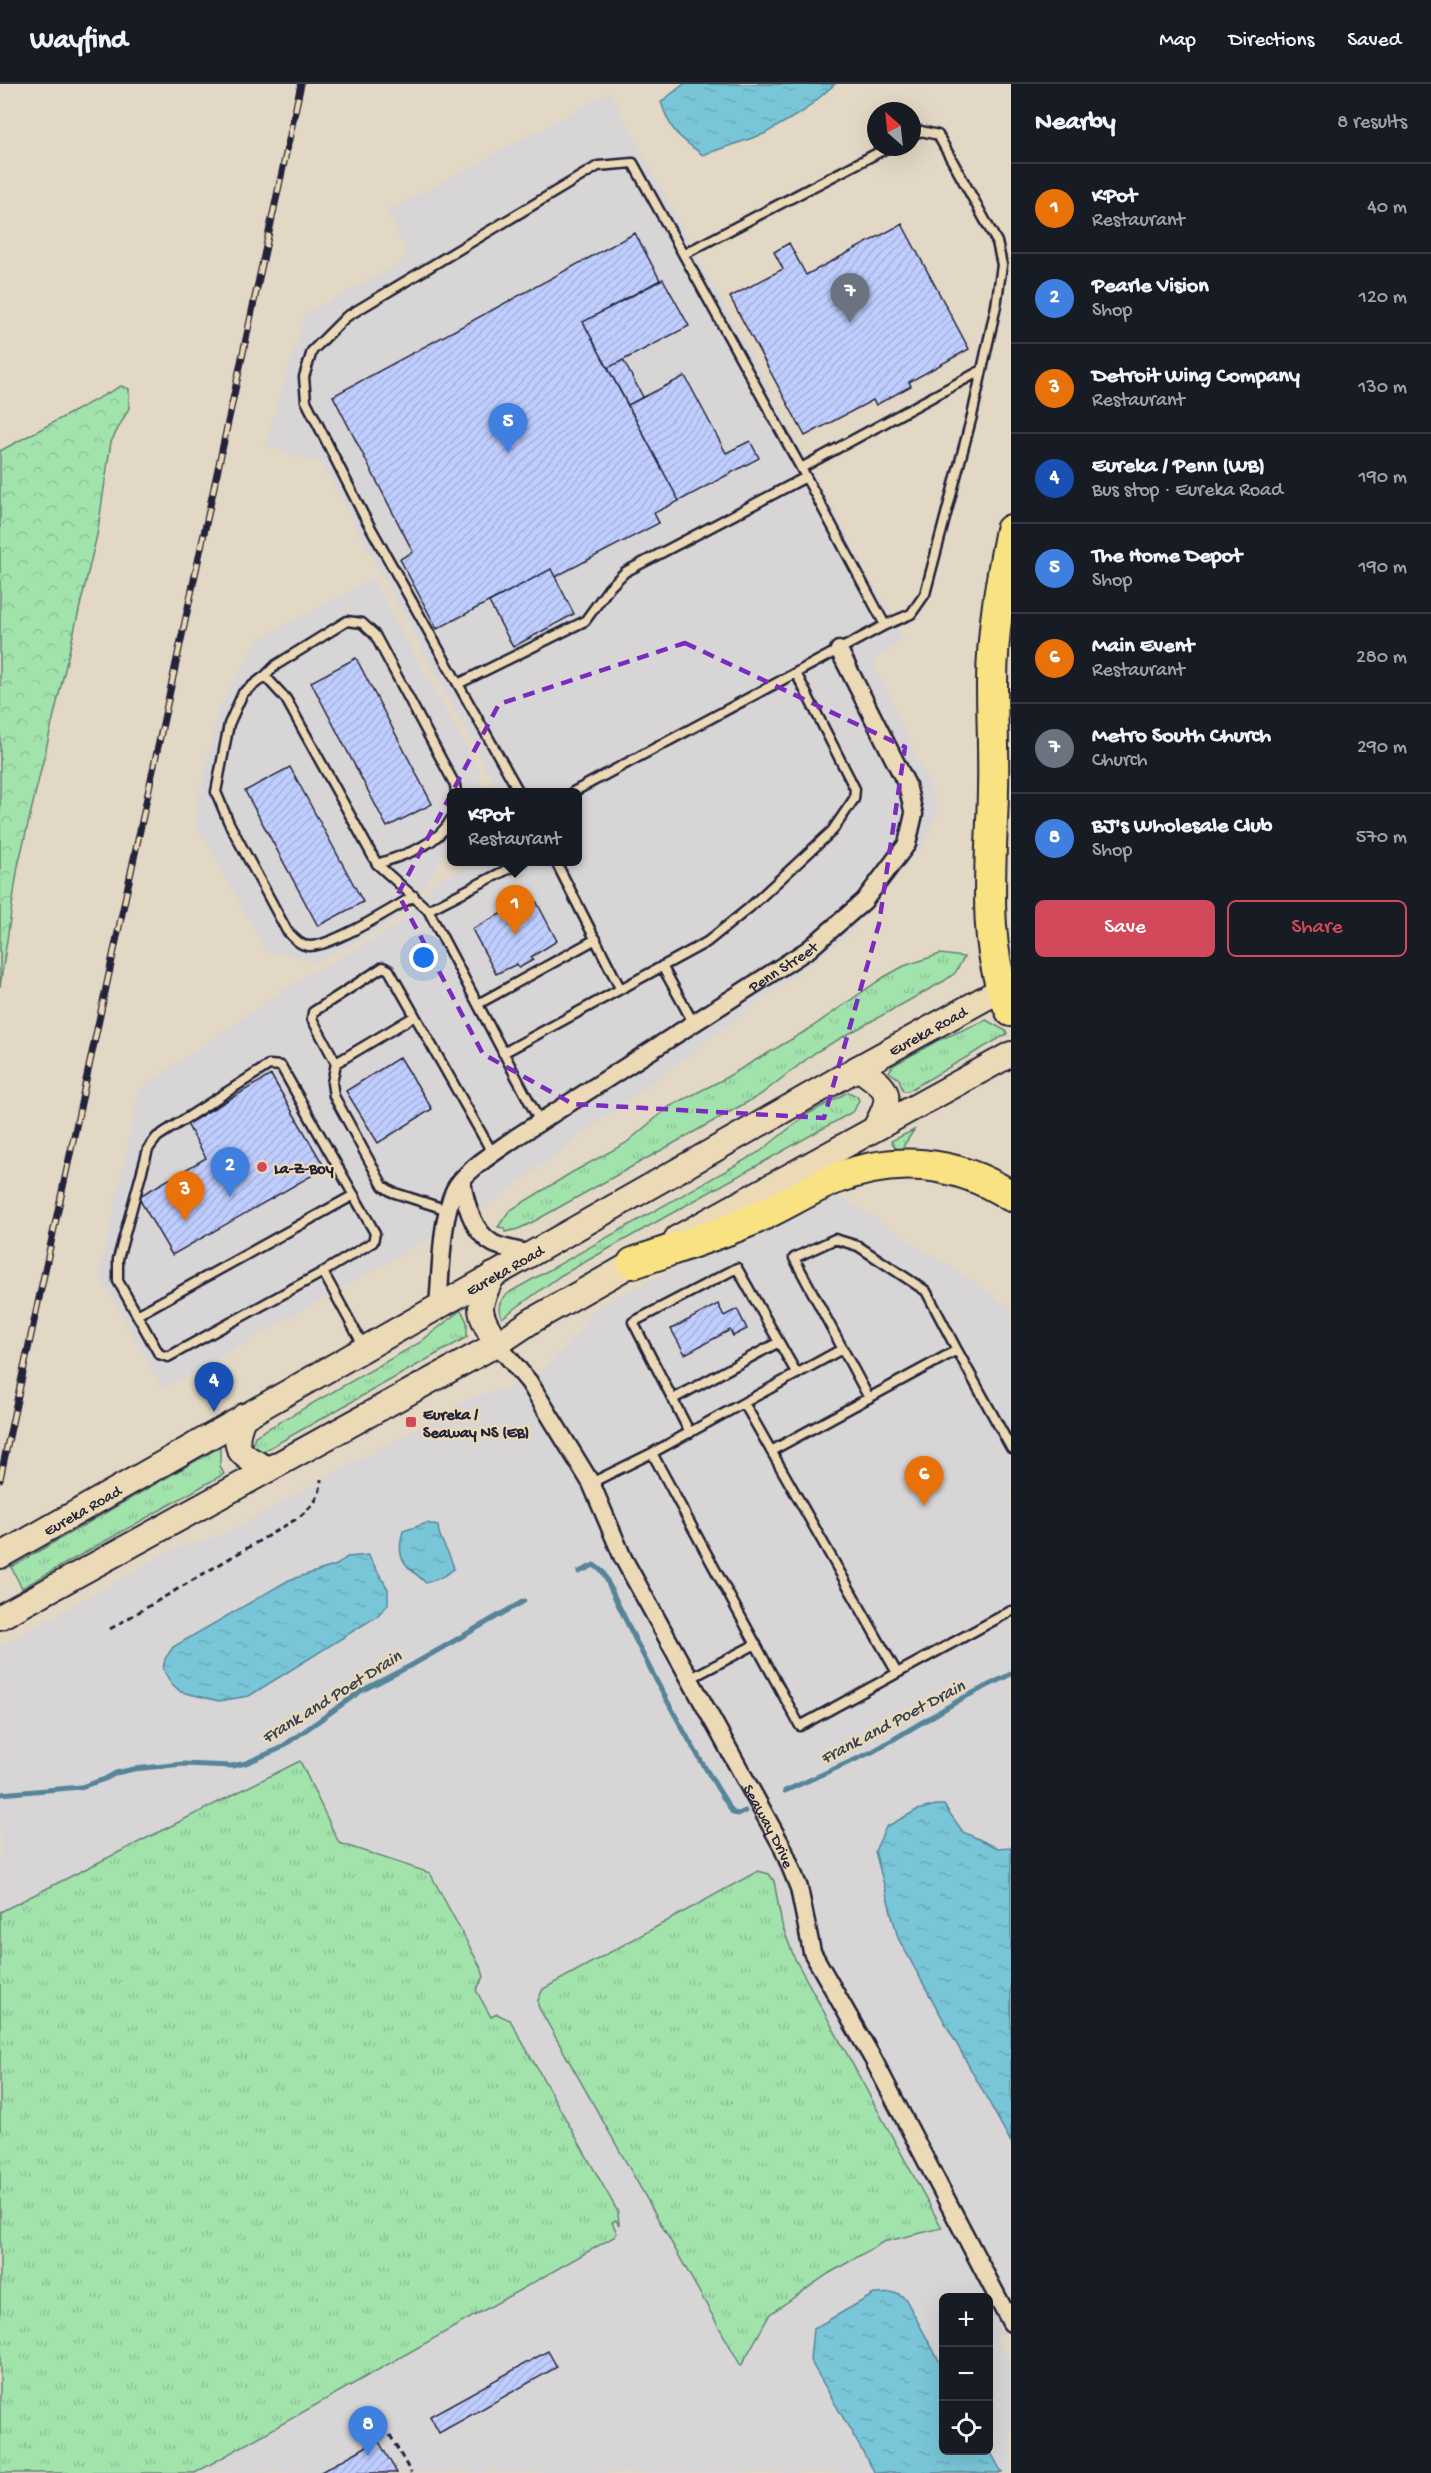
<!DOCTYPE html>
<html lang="en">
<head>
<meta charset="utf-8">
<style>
	:root { --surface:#171b24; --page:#20242c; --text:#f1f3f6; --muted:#9ea1a6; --line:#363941; --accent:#d1495b }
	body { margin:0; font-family:"Gochi Hand",sans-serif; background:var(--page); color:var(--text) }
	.controls { position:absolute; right:18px; bottom:18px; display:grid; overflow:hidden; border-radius:9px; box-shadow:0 6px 24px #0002 }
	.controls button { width:54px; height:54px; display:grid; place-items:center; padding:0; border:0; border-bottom:2px solid var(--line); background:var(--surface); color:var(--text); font:30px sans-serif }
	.compass { position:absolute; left:867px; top:18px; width:54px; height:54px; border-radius:50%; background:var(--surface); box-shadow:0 6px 24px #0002; rotate:333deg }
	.you { position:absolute; left:424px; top:874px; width:21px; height:21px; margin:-15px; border:4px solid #fff; border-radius:50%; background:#1a73e8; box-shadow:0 0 0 9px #1a73e833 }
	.badge { display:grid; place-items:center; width:39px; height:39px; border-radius:50%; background:var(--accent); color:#fff; font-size:20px; font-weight:700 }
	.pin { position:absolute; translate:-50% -50px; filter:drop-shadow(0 2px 3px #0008) }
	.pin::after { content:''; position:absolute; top:32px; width:21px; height:18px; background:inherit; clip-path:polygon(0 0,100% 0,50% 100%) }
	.popup { position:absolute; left:447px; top:704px; width:135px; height:78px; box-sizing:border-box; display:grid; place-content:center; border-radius:9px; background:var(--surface); filter:drop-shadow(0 2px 4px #0005); font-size:20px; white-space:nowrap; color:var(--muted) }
	.popup b { font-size:22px; color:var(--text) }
	.popup::after { content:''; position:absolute; left:50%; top:100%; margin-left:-12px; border:12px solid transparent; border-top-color:var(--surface) }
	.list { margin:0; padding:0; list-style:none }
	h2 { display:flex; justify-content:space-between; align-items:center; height:78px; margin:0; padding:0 24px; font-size:26px }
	h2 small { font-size:20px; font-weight:400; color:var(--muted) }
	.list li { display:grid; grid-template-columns:39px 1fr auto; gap:18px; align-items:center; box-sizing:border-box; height:90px; padding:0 24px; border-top:2px solid var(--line) }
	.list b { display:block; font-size:22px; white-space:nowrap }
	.list p { margin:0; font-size:20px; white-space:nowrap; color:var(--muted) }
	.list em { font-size:20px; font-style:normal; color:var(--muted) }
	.actions { display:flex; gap:12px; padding:18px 24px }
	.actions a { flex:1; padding:14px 0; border:2px solid var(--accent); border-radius:9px; text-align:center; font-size:21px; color:var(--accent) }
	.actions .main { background:var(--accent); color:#fff }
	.icon { flex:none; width:33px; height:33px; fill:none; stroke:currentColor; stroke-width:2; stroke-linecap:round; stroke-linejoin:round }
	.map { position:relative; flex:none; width:1011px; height:2389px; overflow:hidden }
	header { display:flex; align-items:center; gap:36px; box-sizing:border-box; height:84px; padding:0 30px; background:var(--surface); border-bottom:2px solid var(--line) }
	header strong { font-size:28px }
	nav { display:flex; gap:33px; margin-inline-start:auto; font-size:21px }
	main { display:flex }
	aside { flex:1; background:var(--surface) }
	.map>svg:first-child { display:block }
	.built { fill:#d8d5d6; fill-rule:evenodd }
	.grass { fill:url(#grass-tufts); stroke:#628274; stroke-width:1.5 }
	.forest { fill:url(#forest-crowns); stroke:#628274; stroke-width:1.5 }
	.water { fill:url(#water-ripples); stroke:#568499; stroke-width:1.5 }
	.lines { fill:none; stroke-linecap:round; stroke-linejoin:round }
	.stream { stroke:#568499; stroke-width:5 }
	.building { fill:url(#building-hatch); stroke:#22223b; stroke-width:1.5 }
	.lane-casing { stroke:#22223b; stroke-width:13 }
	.street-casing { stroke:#22223b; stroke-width:21 }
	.secondary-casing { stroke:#22223b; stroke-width:28 }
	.highway-casing { stroke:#22223b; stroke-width:34 }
	.path { stroke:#22223b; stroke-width:3; stroke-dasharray:6 4.5; stroke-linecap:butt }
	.lane { stroke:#ecdab7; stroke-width:8 }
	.street { stroke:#ecdab7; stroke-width:16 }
	.secondary { stroke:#ecdab7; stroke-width:24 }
	.highway { stroke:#f8e281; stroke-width:30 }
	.rail-casing { stroke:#22223b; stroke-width:7 }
	.rail { stroke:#ecdab7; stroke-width:4.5; stroke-dasharray:14; stroke-linecap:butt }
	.marked { fill:none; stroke:#7b2cbf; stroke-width:4.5; stroke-dasharray:12 8; stroke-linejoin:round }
	.poi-dot { fill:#d1495b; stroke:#ecdab7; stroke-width:2 }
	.labels { text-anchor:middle; stroke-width:4.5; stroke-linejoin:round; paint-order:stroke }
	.street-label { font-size:16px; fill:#22223b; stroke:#ecdab7 }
	.poi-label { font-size:16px; font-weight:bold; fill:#22223b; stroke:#ecdab7; text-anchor:start }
	.water-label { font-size:18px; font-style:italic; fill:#33435a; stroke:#ecdab7 }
</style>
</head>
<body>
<header>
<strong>Wayfind</strong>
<nav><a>Map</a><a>Directions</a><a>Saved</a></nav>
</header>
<main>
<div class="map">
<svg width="1011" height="2389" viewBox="0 0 1011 2389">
	<defs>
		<pattern id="grass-tufts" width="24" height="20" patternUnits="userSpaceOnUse" patternTransform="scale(1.5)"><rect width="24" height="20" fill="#a2e3ac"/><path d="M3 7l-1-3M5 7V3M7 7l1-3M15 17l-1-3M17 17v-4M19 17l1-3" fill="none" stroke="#8bc295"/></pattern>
		<pattern id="forest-crowns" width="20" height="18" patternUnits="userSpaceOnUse" patternTransform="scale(1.5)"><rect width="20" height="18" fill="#a2e3ac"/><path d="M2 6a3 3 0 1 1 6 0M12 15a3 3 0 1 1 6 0" fill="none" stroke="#8bc295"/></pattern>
		<pattern id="water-ripples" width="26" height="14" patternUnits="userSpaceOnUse" patternTransform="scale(1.5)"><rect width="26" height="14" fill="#79c6d8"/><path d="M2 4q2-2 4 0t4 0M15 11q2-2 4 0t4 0" fill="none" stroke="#68aaba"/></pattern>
		<pattern id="building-hatch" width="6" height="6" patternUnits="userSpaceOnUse" patternTransform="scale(1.5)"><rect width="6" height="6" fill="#c0ceff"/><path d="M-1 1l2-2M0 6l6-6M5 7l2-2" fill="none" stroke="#a5b1db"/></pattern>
	</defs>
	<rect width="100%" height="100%" fill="#e3d8c5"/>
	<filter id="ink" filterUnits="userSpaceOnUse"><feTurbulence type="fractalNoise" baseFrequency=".0167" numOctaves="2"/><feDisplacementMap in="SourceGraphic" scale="12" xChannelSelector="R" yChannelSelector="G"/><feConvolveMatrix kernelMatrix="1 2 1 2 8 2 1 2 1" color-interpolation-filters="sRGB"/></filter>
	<g filter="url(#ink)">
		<!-- built -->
		<path class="built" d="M 610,8 L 903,556 L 873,577 L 931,703 L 938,728 L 924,759 L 846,853 L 486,1123 L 163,1305 L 99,1191 L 140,1004 L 283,906 L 399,840 L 432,800 L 475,778 L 578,778 L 578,708 L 498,708 L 323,381 L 265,361 L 305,230 L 398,181 L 407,168 L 387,127 Z
			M 372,494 L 481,690 L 477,708 L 452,708 L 452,758 L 426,800 L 395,837 L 317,878 L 266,867 L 194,736 L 217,627 L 258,556 Z
			M 832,1106 L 1011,1223 L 1011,2245 L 996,2253 L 1011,2280 L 1011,2389 L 0,2389 L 0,1563 L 168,1467 L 221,1451 L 476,1312 L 529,1298 L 563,1265 L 600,1221 L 723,1161 L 737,1161 L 751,1153 L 759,1143 ZM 944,2214 L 988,2214 L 988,2366 L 944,2366 Z"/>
		<!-- grass -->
		<path class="grass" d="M 940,870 L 964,873 L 955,889 L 944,897 L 816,968 L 760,1011 L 531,1139 L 518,1145 L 505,1148 L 504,1144 L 498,1143 L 509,1127 L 571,1089 L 626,1059 L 669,1023 L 720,997 L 809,945 L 884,893 L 904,882 Z
			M 986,936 L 1006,947 L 1007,950 L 908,1007 L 903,1007 L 899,995 L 889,988 L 892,982 L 937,957 Z
			M 848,1008 L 857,1012 L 859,1016 L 854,1027 L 560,1192 L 502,1234 C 496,1224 500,1215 510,1208 L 761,1067 L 806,1031 Z
			M 914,1046 L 899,1069 L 891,1057 Z
			M 461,1226 L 467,1238 L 467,1253 L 264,1367 L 258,1368 L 252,1361 L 255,1352 L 419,1259 Z
			M 220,1363 L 220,1382 L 224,1390 L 22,1504 L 11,1483 Z
			M 300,1677 L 339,1759 L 430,1789 L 482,1886 L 484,1893 L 476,1906 L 491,1933 L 497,1930 L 510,1936 L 618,2128 L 619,2141 L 616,2136 L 612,2138 L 617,2149 L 614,2153 L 195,2389 L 0,2389 L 0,1828 Z
			M 758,1787 L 769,1790 L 774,1797 L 782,1841 L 794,1873 L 942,2144 L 883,2158 L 828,2190 L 770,2230 L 741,2282 L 538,1922 L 538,1916 L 543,1905 Z"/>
		<!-- forest -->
		<path class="forest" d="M 121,302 L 129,305 L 129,324 L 111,358 L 97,451 L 18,782 L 0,903 L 0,367 Z"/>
		<!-- water -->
		<path class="water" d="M 684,0 L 835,0 L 804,27 L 764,50 L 703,71 C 677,52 671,48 661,18 Z
			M 427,1439 L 438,1442 C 439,1459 451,1469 454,1485 L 442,1493 L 426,1499 C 405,1480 395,1477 403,1447 Z
			M 368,1471 L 388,1505 L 388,1521 L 376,1533 L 249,1612 L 219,1617 L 181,1608 L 171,1599 L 163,1585 L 165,1575 L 173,1563 L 289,1496 L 337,1481 L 347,1473 Z
			M 936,1721 L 944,1721 L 963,1748 L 998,1764 L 1011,1763 L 1011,2058 L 898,1854 L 875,1767 L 886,1743 L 917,1726 Z
			M 897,2209 L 905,2214 L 943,2284 L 944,2366 L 989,2365 L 1002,2389 L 875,2389 L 810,2276 L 813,2245 L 874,2210 Z"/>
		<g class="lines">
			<!-- stream -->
			<path class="stream" d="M 579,1488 L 594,1481 L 603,1488 C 641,1571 684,1652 733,1729 L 739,1730 L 745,1727
				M 785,1707 L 872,1668 L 963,1614 L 1011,1590
				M 0,1710 L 81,1703 L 105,1695 L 116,1689 L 134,1685 L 183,1680 L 232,1682 L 246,1679 L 279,1665 L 361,1607 L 412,1581 L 524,1517"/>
		</g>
		<!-- building -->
		<path class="building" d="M 902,140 L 969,265 L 909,298 L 911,302 L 876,321 L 873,316 L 805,352 L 730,213 L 783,185 L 774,168 L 789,159 L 806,191 Z
			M 635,149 L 660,196 L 583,238 L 679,417 L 654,429 L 659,439 L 555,493 L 551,485 L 437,545 L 400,475 L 413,468 L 333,312 Z
			M 663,195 L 689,242 L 608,284 L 583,238 Z
			M 623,276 L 643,313 L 628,321 L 608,284 Z
			M 685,292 L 726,369 L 750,357 L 759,374 L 679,417 L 628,321 Z
			M 551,485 L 574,530 L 513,563 L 489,518 Z
			M 356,574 L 432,720 L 387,743 L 311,598 Z
			M 290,683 L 363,818 L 318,842 L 245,707 Z
			M 535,815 L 557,857 L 531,873 L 533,876 L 519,884 L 517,880 L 496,890 L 472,845 L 519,820 L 520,823 Z
			M 400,973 L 432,1025 L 378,1059 L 346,1007 Z
			M 271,991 L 325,1084 L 172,1171 L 138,1113 L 206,1074 L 187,1040 Z
			M 718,1220 L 724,1232 L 737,1225 L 747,1245 L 733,1252 L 730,1246 L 685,1270 L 671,1245 Z
			M 548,2267 L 557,2283 L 439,2349 L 430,2332 Z
			M 378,2356 L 397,2389 L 319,2389 Z"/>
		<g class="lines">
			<!-- lane casing -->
			<g class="lane-casing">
				<path id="lane" d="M 684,170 L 889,63
					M 801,384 L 982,286
					M 885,541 L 911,530 L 925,510 L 972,332 L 996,222 L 1002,181 L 997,158 L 938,51 L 921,47 L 912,51
					M 265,592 L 276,581 L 347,537 L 362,539 L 375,551 L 455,701 L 456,708
					M 458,600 L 363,430 L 306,317 L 304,293 L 312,267 L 346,233 L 598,82 L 633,79 L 806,393
					M 519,708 L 458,600 L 585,537 L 609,504 L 625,488 L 806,393 L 885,541 L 573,708
					M 556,778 L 620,904
					M 377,780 C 405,771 437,762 452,734
					M 414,812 C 393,824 331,863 309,862 C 299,861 294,854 287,847 L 229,739 L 216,708 L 229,640 L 243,609 L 265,592 L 286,615 L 377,780 L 428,826 L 540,1038
					M 428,826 L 522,778
					M 662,882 L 694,940
					M 478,920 L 596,855
					M 503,969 L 707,858 L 749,824 L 832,747 L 854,715 L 855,705 L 796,589
					M 336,979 L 415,932
					M 448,1126 L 392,1108 L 383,1102 L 334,1012 L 332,999 L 336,979 L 312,935 L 313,928 L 383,883 L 389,886 L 493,1070
					M 323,1188 L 168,1273 L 159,1270 L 118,1197 L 118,1175 L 148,1065 L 157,1053 L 269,981 L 281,982 L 375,1149 L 373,1158 L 323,1188 L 364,1263
					M 137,1231 L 354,1111
					M 869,1314 L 794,1174 L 835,1155 L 858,1162 L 926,1207 L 957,1266
					M 673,1315 L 779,1258
					M 744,1319 L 897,1589
					M 690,1349 L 633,1238 L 737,1184 L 797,1290
					M 771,1367 L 957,1266 L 1011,1364
					M 652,1369 L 800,1642 L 1011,1527
					M 591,1399 L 652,1369 L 842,1265
					M 689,1595 L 756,1560"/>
			</g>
			<!-- street casing -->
			<g class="street-casing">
				<g id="street">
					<path d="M 462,1097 C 465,1118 473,1149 494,1160 C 505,1165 520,1167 531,1170"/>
					<path id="s1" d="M 438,1222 C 441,1190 441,1135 454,1107 C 464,1086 499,1066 518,1052 L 809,865 L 864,817 L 907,760 L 914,730 L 907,701 L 839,566"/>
					<path id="s2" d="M 497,1260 L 529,1298 L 591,1399 L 623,1474 L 782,1762 L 799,1804 L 812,1868 L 873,1975 L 1011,2239"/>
				</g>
			</g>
			<!-- secondary casing -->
			<g class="secondary-casing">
				<g id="secondary">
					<path d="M 858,984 C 890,1006 894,1009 875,1044"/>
					<path d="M 677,1154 L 1011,970"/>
					<path d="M 493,1191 C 476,1226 477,1226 497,1260"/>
					<path d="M 244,1332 C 230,1365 238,1371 269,1385"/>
					<path id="s3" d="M 0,1472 L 858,984 L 1011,900"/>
					<path d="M 0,1533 L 497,1260 L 533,1236 L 647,1171"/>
				</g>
			</g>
			<!-- highway casing -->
			<g class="highway-casing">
				<path id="highway" d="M 1011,446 C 1001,497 992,548 992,600 C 992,635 994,670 993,706 C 992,776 980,863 1011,927
					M 633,1179 C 670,1166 709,1154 745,1139 C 775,1127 802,1109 832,1096 C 893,1071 955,1076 1011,1112"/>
			</g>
			<!-- path -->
			<path class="path" d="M 110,1545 L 298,1434 C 312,1422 321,1415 321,1395
				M 390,2351 L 411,2389"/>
			<!-- lane -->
			<use href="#lane" class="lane"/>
			<!-- street -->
			<use href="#street" class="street"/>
			<!-- secondary -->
			<use href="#secondary" class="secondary"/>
			<!-- highway -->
			<use href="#highway" class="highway"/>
			<!-- rail casing -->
			<g class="rail-casing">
				<path id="rail" d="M 0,1395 L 301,0"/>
			</g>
			<!-- rail -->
			<use href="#rail" class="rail"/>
		</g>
	</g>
	<!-- marked area -->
	<path class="marked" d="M 685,559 L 905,663 L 879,840 L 824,1034 L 573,1020 L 483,970 L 398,810 L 499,620 Z"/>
	<!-- markers -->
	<g class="poi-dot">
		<circle cx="262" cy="1083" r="6"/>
		<rect x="405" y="1332" width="12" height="12" rx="3"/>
	</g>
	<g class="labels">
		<!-- street labels -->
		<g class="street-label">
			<text dy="6" stroke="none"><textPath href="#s1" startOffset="516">Penn Street</textPath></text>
			<text dy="6" stroke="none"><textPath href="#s3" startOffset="1066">Eureka Road</textPath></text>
			<text dy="6" stroke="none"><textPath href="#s3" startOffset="580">Eureka Road</textPath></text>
			<text dy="6" stroke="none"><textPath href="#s3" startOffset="94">Eureka Road</textPath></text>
			<text dy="6" stroke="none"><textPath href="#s2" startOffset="555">Seaway Drive</textPath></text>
		</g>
		<!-- poi labels -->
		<g class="poi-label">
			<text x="274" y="1089">La-Z-Boy</text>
			<text x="423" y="1335">Eureka /<tspan x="423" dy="18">Seaway NS (EB)</tspan></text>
		</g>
		<!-- water labels -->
		<g class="water-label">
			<text transform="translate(331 1612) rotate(-32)" y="6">Frank and Poet Drain</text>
			<text transform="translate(892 1637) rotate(-28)" y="6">Frank and Poet Drain</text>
		</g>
	</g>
</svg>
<div class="controls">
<button>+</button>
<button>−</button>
<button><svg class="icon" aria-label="locate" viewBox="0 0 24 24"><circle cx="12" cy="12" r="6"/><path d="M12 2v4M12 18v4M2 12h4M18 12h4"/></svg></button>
</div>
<svg class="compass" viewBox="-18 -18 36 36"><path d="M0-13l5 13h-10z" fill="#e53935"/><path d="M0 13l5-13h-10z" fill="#9ea1a6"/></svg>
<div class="you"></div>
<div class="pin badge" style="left:515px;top:851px;background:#e8710a">1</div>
<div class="popup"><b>KPot</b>Restaurant</div>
<div class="pin badge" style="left:230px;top:1113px;background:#3f7fe0">2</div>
<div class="pin badge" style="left:185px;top:1137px;background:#e8710a">3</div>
<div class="pin badge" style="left:214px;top:1328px;background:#1a4fb4">4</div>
<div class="pin badge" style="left:508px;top:369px;background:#3f7fe0">5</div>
<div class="pin badge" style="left:924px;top:1422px;background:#e8710a">6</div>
<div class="pin badge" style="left:850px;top:239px;background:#6b7280">7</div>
<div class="pin badge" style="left:368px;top:2372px;background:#3f7fe0">8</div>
</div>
<aside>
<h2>Nearby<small>8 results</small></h2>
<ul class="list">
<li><span class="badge" style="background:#e8710a">1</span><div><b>KPot</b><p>Restaurant</p></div><em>40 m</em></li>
<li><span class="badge" style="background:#3f7fe0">2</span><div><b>Pearle Vision</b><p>Shop</p></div><em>120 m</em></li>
<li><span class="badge" style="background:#e8710a">3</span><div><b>Detroit Wing Company</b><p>Restaurant</p></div><em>130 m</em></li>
<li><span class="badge" style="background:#1a4fb4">4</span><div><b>Eureka / Penn (WB)</b><p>Bus stop · Eureka Road</p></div><em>190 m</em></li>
<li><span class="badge" style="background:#3f7fe0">5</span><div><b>The Home Depot</b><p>Shop</p></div><em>190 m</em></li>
<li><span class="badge" style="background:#e8710a">6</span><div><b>Main Event</b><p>Restaurant</p></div><em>280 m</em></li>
<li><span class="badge" style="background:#6b7280">7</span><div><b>Metro South Church</b><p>Church</p></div><em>290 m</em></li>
<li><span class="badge" style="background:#3f7fe0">8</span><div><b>BJ's Wholesale Club</b><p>Shop</p></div><em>570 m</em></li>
</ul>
<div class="actions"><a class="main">Save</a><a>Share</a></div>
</aside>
</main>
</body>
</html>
